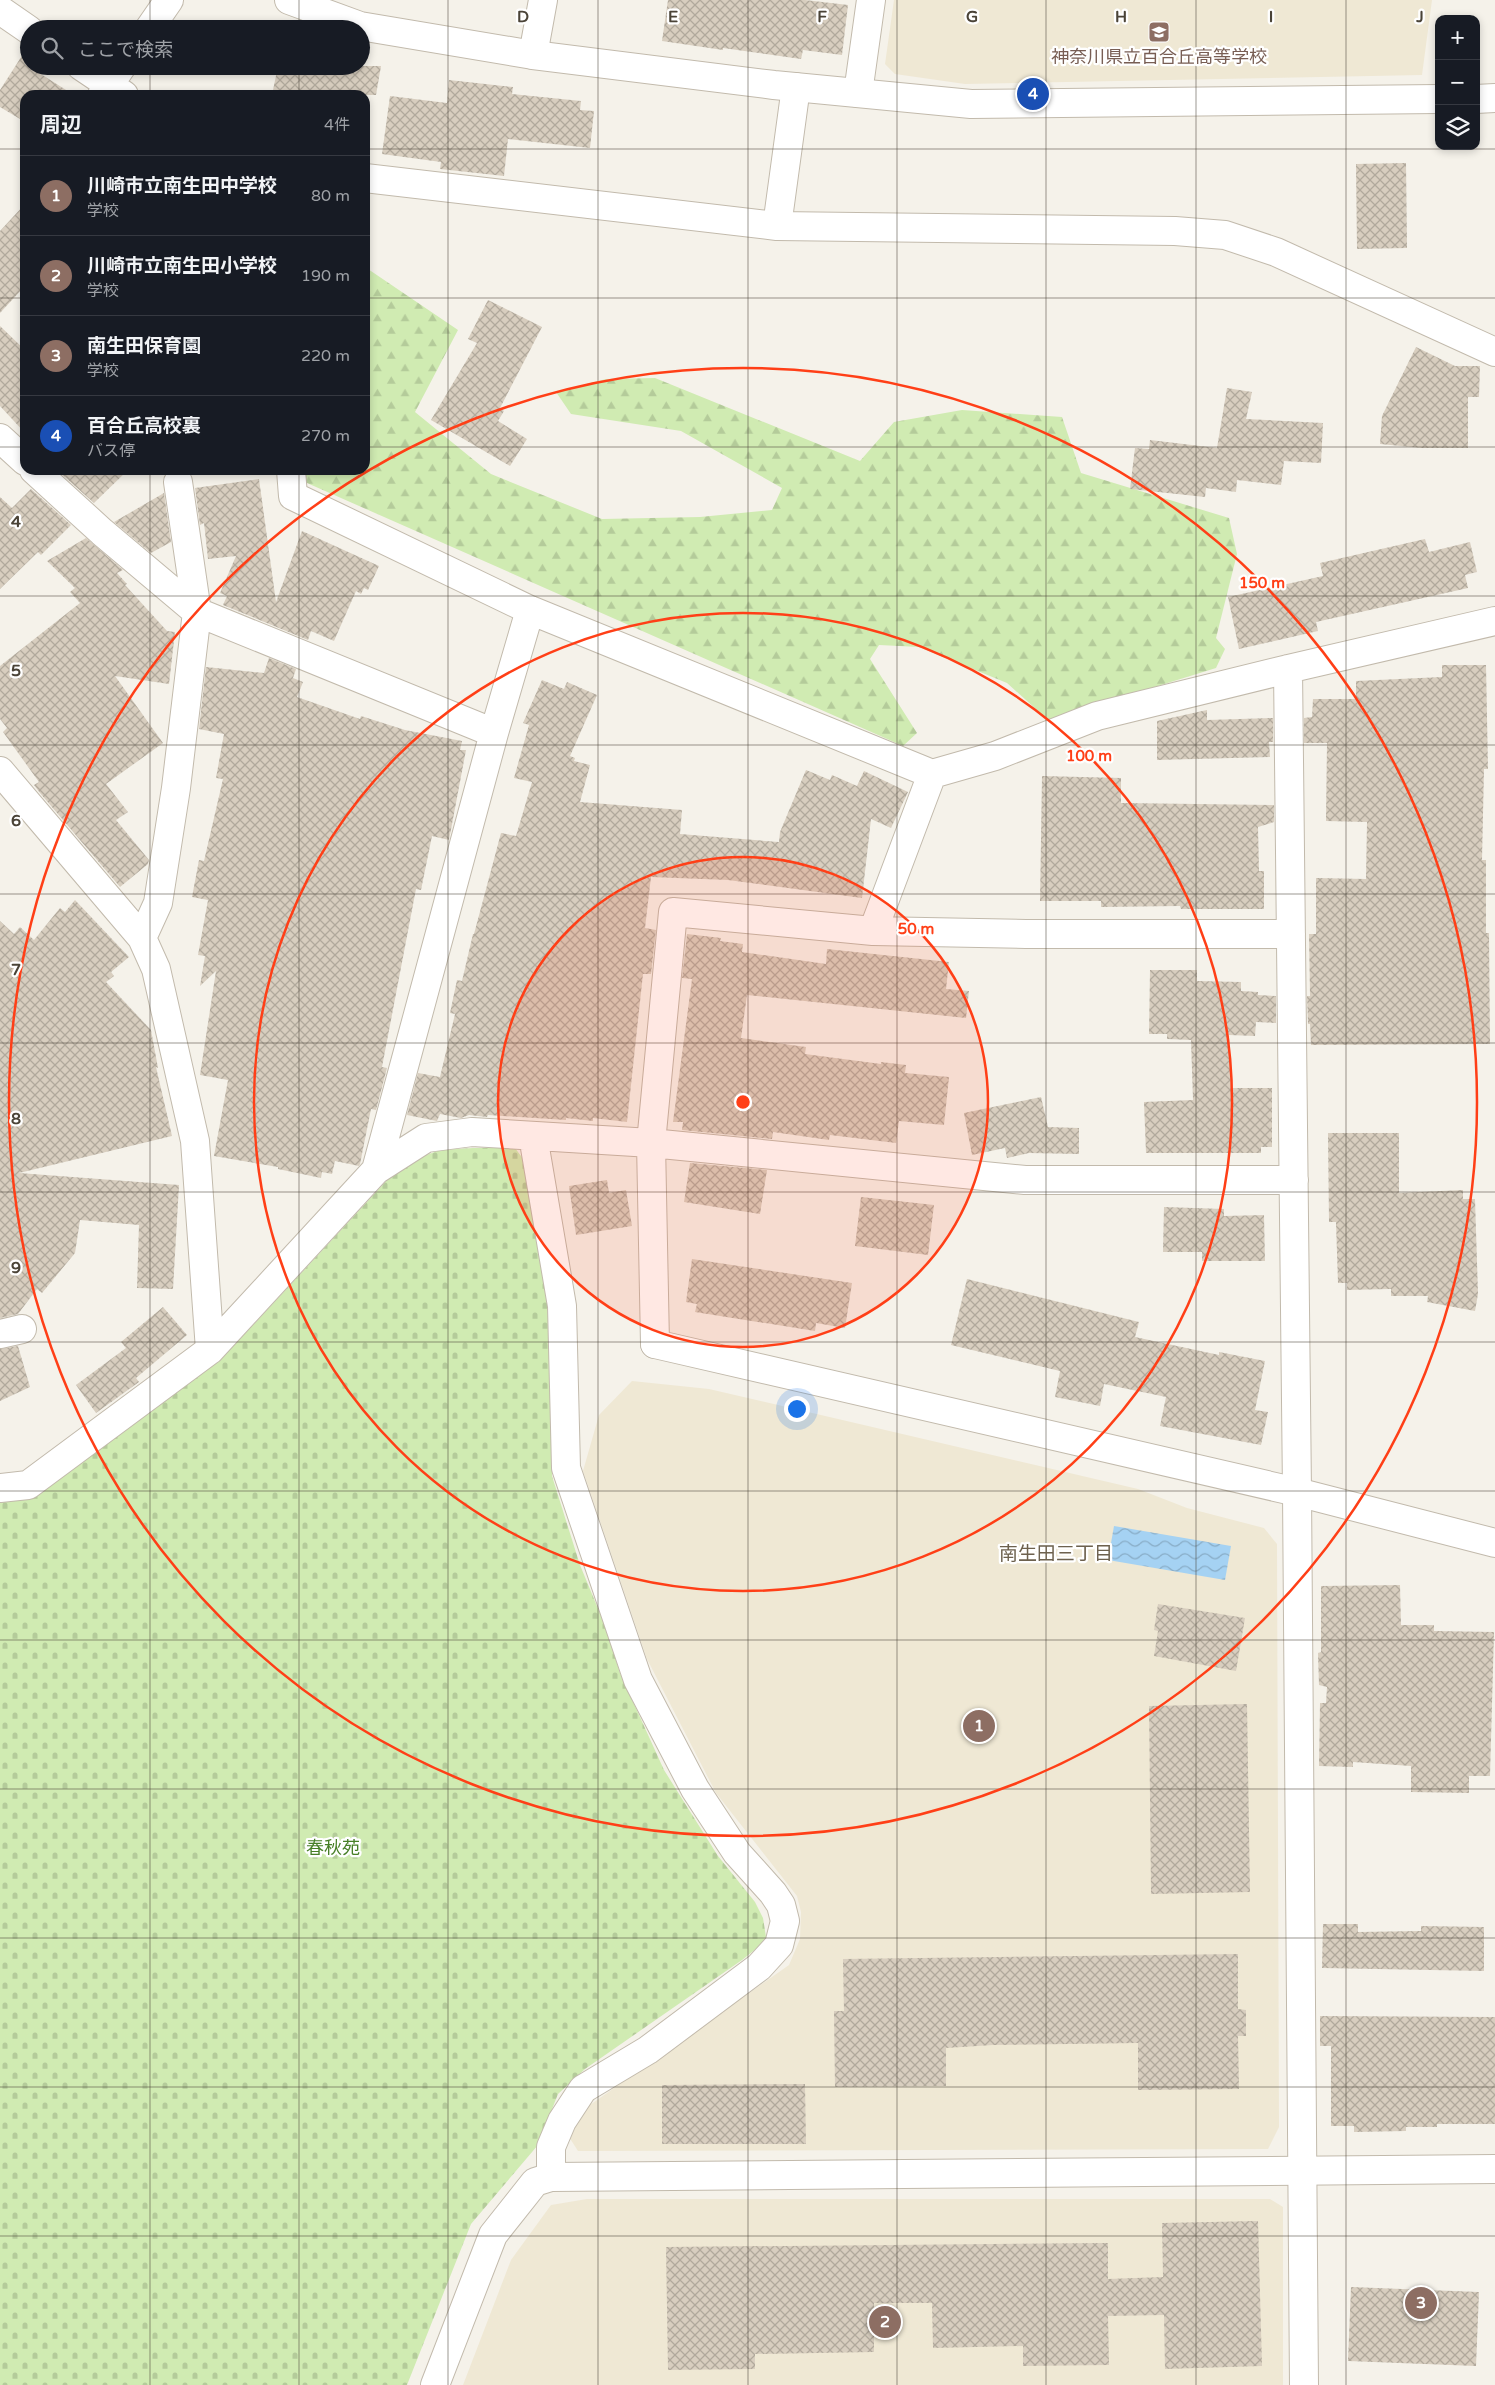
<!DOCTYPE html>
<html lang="ja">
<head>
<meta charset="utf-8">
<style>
	:root { --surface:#171b24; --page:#242831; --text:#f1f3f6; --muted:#9ea1a6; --line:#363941; --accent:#ea580c }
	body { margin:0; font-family:"Varela Round","Noto Sans JP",sans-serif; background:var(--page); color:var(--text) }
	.controls { position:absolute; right:15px; top:15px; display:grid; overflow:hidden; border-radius:10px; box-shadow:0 2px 8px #0003 }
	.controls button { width:45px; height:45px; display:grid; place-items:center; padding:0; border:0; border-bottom:1px solid var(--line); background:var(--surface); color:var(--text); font:25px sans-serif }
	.you { position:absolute; left:796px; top:1408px; width:18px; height:18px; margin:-12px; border:4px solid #fff; border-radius:50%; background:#1a73e8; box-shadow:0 0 0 8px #1a73e833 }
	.badge { display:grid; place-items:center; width:32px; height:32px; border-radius:50%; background:var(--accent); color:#fff; font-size:16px; font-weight:700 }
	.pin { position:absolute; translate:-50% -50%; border:2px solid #fff; box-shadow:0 1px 5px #0006 }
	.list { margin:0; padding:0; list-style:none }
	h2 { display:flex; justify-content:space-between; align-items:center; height:65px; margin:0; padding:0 20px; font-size:21px }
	h2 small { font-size:16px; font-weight:400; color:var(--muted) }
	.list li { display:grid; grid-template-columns:32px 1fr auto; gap:15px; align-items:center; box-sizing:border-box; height:80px; padding:0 20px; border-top:1px solid var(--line) }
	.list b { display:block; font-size:19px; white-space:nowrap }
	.list p { margin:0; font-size:16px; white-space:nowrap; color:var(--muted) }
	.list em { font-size:16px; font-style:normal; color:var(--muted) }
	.icon { flex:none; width:28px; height:28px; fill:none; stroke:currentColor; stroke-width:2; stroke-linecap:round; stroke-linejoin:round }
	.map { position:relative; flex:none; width:1495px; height:2385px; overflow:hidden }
	.search { position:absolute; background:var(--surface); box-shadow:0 2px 8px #0003; left:20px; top:20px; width:350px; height:55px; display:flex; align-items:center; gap:12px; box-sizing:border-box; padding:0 18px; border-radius:28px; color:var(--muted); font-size:19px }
	.panel { position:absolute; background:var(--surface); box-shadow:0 2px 8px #0003; left:20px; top:90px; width:350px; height:385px; border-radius:15px }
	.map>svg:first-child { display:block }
	.education { fill:#efe8d4 }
	.forest { fill:url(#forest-firs) }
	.cemetery { fill:url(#cemetery-stones) }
	.water { fill:url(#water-waves) }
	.building { fill:url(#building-cross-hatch) }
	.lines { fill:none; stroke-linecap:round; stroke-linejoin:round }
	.minor-casing { stroke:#c2baac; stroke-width:30 }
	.tertiary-casing { stroke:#c2baac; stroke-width:30 }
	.minor { stroke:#fff; stroke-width:28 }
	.tertiary { stroke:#fff; stroke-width:28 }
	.grid { fill:none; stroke:#4a4337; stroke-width:1; stroke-opacity:0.55 }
	.ring { fill:none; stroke:#ff3f17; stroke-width:2.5 }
	.labels { text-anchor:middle; stroke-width:4.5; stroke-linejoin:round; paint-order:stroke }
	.education-label { font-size:18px; fill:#785e54; stroke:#fff }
	.park-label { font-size:18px; fill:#477f27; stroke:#fff }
	.neighbourhood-label { font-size:19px; fill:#6d614e; stroke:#fff }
	.grid-label { font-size:16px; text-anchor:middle; font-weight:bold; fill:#4a4337; stroke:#fff; stroke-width:4.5; stroke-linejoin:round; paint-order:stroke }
	.centre { fill:#ff3f17; stroke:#fff; stroke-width:2.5 }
	.ring-label { font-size:15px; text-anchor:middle; font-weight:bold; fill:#ff3f17; stroke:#fff; stroke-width:4.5; stroke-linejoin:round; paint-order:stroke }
</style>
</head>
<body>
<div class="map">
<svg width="1495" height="2385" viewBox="0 0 1495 2385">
	<defs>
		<pattern id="forest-firs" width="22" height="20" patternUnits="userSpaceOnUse" patternTransform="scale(1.25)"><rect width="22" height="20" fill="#d0ebb2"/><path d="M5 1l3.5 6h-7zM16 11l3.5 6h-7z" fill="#b4cb9a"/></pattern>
		<pattern id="cemetery-stones" width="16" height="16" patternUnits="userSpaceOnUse" patternTransform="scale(1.25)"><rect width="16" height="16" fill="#d0ebb2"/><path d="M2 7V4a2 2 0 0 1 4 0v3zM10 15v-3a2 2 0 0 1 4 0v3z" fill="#b4cb9a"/></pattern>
		<pattern id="water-waves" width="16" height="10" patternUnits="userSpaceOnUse" patternTransform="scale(1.25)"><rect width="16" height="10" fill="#a5d2f3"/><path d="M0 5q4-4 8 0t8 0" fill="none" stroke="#88acc6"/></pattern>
		<pattern id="building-cross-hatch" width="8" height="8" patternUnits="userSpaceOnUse" patternTransform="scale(1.25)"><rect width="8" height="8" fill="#d8cebf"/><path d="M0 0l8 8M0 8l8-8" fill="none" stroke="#b1a99c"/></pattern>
	</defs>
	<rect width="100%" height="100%" fill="#f5f2ea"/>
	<!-- education -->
	<path class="education" d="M 894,0 L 1432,0 L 1422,75 L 965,84 L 895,74 L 885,64 Z
		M 632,1381 L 709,1389 L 1138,1489 L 1187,1508 L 1264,1528 L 1277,1544 L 1279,2127 L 1268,2149 L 578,2151 L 569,2137 L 580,2112 L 789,1965 L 800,1939 L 801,1912 L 797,1896 L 716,1793 L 647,1659 L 583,1471 L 599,1415 Z
		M 587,2199 L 1270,2199 L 1283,2207 L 1283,2385 L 463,2385 L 511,2260 L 551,2205 Z"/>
	<!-- forest -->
	<path class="forest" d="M 365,267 L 458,330 L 415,412 L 491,474 L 602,519 L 700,517 L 772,510 L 782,488 L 681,431 L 571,414 L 556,392 L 606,379 L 655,378 L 860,461 L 894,422 L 962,410 L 1062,417 L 1081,473 L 1229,518 L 1237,554 L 1216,638 L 1225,649 L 1216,668 L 1048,720 L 1007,683 L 919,647 L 879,645 L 870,659 L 917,733 L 903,746 L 307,483 L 301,470 L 365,470 Z"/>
	<!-- cemetery -->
	<path class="cemetery" d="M 473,1148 L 515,1148 L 524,1160 L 540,1248 L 547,1303 L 552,1371 L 552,1476 L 580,1565 L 606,1628 L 620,1673 L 664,1770 L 718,1856 L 755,1902 L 763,1918 L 766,1937 L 757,1948 L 742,1960 L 585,2069 L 558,2094 L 538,2145 L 471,2224 L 407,2385 L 0,2385 L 0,1497 L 211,1363 L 254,1324 L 402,1164 L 440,1150 Z"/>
	<!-- water -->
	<path class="water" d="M 1114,1526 L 1231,1546 L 1225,1580 L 1108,1560 Z"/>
	<!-- building -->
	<path class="building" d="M 668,0 L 805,0 L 848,5 L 842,55 L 803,50 L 801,59 L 723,48 L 723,50 L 662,41 Z
		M 25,51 L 25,64 L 74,95 L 25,95 L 25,122 L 0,107 L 0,90 Z
		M 278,66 L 381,66 L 376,95 L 272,95 Z
		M 449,80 L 513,87 L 512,94 L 581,101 L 580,110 L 594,111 L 590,148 L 508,139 L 504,176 L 440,169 L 441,162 L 382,154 L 390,96 L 447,103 Z
		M 1406,163 L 1407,248 L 1357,249 L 1356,164 Z
		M 25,204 L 25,286 L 0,313 L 0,231 Z
		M 488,300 L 542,327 L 500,408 L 504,411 L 498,421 L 527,439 L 510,466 L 431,420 L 477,343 L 468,339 Z
		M 0,326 L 25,350 L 25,433 L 0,406 Z
		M 1416,347 L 1455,366 L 1480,366 L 1479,397 L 1468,397 L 1468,448 L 1422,448 L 1380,444 L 1382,416 Z
		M 1227,388 L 1252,392 L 1246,419 L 1323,423 L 1321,463 L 1284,461 L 1281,485 L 1237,480 L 1236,492 L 1206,488 L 1205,497 L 1130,489 L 1135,448 L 1149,449 L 1150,440 L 1217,448 Z
		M 57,470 L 128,470 L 94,503 Z
		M 259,479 L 276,602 L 302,531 L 379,566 L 368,590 L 364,588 L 361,594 L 356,591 L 334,641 L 311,631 L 308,640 L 223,605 L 227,596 L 220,593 L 236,556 L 208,559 L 204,523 L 200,525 L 195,488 Z
		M 31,489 L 71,525 L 41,555 L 38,552 L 0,589 L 0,497 L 12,508 Z
		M 164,493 L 171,542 L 151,553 L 114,522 Z
		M 86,538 L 123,570 L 117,573 L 127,584 L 125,585 L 167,631 L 175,632 L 169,684 L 115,676 L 163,743 L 106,784 L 128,812 L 116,820 L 149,860 L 148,864 L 120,887 L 40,793 L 34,785 L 39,782 L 3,732 L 7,728 L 0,719 L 0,666 L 80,603 L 70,592 L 75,588 L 47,561 Z
		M 1425,539 L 1429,552 L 1470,542 L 1477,572 L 1465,575 L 1468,588 L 1316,622 L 1318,631 L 1239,649 L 1228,597 L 1323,576 L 1320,563 Z
		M 269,658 L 296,669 L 293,678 L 303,682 L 297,697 L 360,719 L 361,716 L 405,730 L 462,741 L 460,750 L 466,750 L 449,840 L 432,836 L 421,890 L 416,889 L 382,1067 L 387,1068 L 376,1110 L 371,1109 L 360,1164 L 359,1166 L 335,1161 L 332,1174 L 322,1172 L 321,1178 L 278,1169 L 278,1167 L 214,1156 L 228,1080 L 200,1075 L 216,971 L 200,986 L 205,956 L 198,955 L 208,900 L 192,897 L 199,860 L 204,861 L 223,779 L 216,778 L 224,734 L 199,729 L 206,667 L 264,673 Z
		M 1442,665 L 1486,665 L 1488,769 L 1484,769 L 1482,860 L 1486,860 L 1486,933 L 1489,933 L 1490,1044 L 1311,1045 L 1310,1024 L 1308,1024 L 1307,996 L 1310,996 L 1309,934 L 1316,934 L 1316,878 L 1366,879 L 1367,822 L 1326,821 L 1327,743 L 1304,743 L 1304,718 L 1312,717 L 1313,699 L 1356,699 L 1356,681 L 1442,677 Z
		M 542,680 L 564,689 L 567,682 L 597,695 L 570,756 L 575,758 L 574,761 L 590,765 L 580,802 L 682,810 L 680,834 L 779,842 L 780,832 L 806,770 L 830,780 L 832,775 L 857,786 L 864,771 L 908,792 L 891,828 L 871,819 L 862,898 L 728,880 L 651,877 L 645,928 L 656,930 L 651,974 L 643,974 L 627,1122 L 593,1118 L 593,1121 L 566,1118 L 566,1120 L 488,1115 L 487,1117 L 469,1115 L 461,1118 L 440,1114 L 437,1121 L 407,1115 L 418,1073 L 440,1077 L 455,1014 L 450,1013 L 457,980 L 462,981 L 473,934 L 474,934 L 501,833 L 516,836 L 532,782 L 514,778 L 529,725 L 523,723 Z
		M 1207,710 L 1207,720 L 1273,718 L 1273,742 L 1269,742 L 1270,757 L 1157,760 L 1157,721 Z
		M 1042,776 L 1121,778 L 1121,803 L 1274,805 L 1274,822 L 1258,827 L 1259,871 L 1264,871 L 1264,909 L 1181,909 L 1180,906 L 1101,907 L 1101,901 L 1040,901 Z
		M 75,900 L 129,957 L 111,972 L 114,976 L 106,982 L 151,1030 L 158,1068 L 156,1067 L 172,1136 L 19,1173 L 179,1185 L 173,1289 L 137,1288 L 139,1225 L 80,1220 L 75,1253 L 42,1293 L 37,1289 L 18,1314 L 0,1318 L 0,921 L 14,934 L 20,927 L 34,940 L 60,908 L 65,912 Z
		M 687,934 L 721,938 L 720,941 L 743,944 L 742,952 L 826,964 L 827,949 L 949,962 L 946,989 L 969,991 L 966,1018 L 747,995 L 741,1038 L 806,1047 L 805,1054 L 881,1064 L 881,1062 L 906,1065 L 905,1073 L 949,1077 L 944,1125 L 899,1121 L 896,1143 L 830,1135 L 829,1140 L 773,1132 L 772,1139 L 682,1130 L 683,1122 L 673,1122 L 692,979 L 682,978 Z
		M 1150,970 L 1197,970 L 1197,981 L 1241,982 L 1241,991 L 1258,992 L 1258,995 L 1276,996 L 1276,1023 L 1256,1022 L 1255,1036 L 1229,1035 L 1231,1088 L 1272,1088 L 1272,1147 L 1261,1147 L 1261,1153 L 1146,1153 L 1144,1102 L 1193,1100 L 1191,1040 L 1167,1039 L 1167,1034 L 1149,1034 Z
		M 1041,1097 L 1048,1127 L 1079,1128 L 1079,1154 L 1029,1153 L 1007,1158 L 1005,1148 L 972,1155 L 964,1113 Z
		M 1328,1133 L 1399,1133 L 1399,1193 L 1463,1190 L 1463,1199 L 1475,1199 L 1478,1294 L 1475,1311 L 1427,1302 L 1428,1296 L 1391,1296 L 1391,1289 L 1347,1290 L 1347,1283 L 1338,1283 L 1336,1222 L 1329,1222 Z
		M 690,1163 L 767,1170 L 760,1214 L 684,1202 Z
		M 607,1180 L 609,1193 L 626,1190 L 632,1226 L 576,1235 L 569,1186 Z
		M 861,1197 L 934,1205 L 928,1255 L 855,1246 Z
		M 1164,1207 L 1224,1209 L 1224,1216 L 1264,1215 L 1265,1261 L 1202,1261 L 1202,1252 L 1163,1252 Z
		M 692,1259 L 852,1283 L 845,1328 L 816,1323 L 815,1331 L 695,1312 L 697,1304 L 686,1302 Z
		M 967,1279 L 1139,1322 L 1135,1337 L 1219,1355 L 1219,1352 L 1265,1361 L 1255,1410 L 1268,1412 L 1261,1445 L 1160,1426 L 1166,1397 L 1104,1384 L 1100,1406 L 1055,1397 L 1060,1371 L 951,1345 Z
		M 163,1307 L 187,1335 L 136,1378 L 139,1382 L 96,1413 L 76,1385 L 126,1348 L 121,1342 Z
		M 18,1346 L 30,1387 L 0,1401 L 0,1349 Z
		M 1400,1585 L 1401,1625 L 1434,1625 L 1434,1631 L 1494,1632 L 1490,1776 L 1469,1776 L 1469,1793 L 1411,1792 L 1411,1766 L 1353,1762 L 1353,1767 L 1319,1766 L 1320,1703 L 1326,1703 L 1327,1687 L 1319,1685 L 1318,1653 L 1321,1652 L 1321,1586 Z
		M 1158,1604 L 1245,1618 L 1236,1671 L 1154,1656 L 1158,1631 L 1154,1630 Z
		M 1247,1704 L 1250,1892 L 1151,1894 L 1149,1706 Z
		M 1323,1924 L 1358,1924 L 1358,1932 L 1421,1931 L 1421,1926 L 1484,1927 L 1484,1971 L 1322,1968 Z
		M 1238,1954 L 1238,2009 L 1246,2010 L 1246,2036 L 1238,2036 L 1239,2089 L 1138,2090 L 1138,2043 L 993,2045 L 946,2048 L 946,2086 L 835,2087 L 834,2011 L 844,2011 L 843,1959 Z
		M 1320,2016 L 1495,2017 L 1495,2124 L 1437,2124 L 1437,2127 L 1406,2127 L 1406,2131 L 1354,2132 L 1354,2126 L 1331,2126 L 1331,2046 L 1320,2046 Z
		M 805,2084 L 806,2144 L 662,2144 L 662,2085 Z
		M 1258,2221 L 1262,2366 L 1165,2369 L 1164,2315 L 1108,2316 L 1109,2365 L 1023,2366 L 1023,2346 L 933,2348 L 932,2303 L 874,2303 L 874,2352 L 755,2354 L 755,2369 L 668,2370 L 666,2247 L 1108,2243 L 1108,2279 L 1163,2277 L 1162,2223 Z
		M 1351,2287 L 1479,2292 L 1476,2366 L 1348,2361 Z"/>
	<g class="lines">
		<!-- minor casing -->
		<g class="minor-casing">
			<path id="minor" d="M 0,10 L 29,30
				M 149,29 L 169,0
				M 533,55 L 543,0
				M 81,66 L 124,95
				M 858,93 L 871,0
				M 102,95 L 122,66
				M 365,178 L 777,226 L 1175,231 L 1225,235 L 1276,252 L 1495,352
				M 777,226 L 796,87
				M 0,438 L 25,461
				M 34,470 L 102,532 L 197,612 L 494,733
				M 291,470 L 293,496 L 530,610 L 932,774 L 995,756 L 1097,716 L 1288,669 L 1495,621
				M 178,482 L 197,612 L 176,788 L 158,903 L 142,938 L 156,969 L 195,1141 L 210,1350
				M 1288,669 L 1297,1492 L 1304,2385
				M 0,771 L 142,938
				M 873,931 L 932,774
				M 533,1136 L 562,1306 L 566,1468 L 638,1680 L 695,1789 L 737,1853 L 773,1893 L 781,1905 L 785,1921 L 779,1945 L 759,1967 L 648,2050 L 583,2089 L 562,2121 L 551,2147 L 551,2177
				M 376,1170 L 494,733 L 530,610
				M 0,1334 L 22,1329
				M 655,1344 L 651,1143 L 673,912 L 873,931 L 1026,934 L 1291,934
				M 0,1488 L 28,1485 L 210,1350 L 376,1170 L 426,1138 L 472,1132 L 651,1143 L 1025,1180 L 1294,1180"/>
		</g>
		<!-- tertiary casing -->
		<g class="tertiary-casing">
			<path id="tertiary" d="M 289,0 L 360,26 L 533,55 L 774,85 L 971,104 L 1439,99
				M 1476,99 L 1495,98
				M 655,1344 L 1297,1492 L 1495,1543
				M 435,2385 L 493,2235 L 535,2182 L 551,2177 L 1495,2169"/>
		</g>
		<!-- minor -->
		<use href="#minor" class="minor"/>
		<!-- tertiary -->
		<use href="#tertiary" class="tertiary"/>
	</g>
	<!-- grid -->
	<path class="grid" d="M 150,0 L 150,29M 299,0 L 299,29M 448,0 L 448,2385M 598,0 L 598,2385M 748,0 L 748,2385M 897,0 L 897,2385M 1046,0 L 1046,2385M 1196,0 L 1196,2385M 1346,0 L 1346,2385M 150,66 L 150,95M 299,66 L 299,95M 0,149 L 25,149M 365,149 L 1495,149M 0,298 L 25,298M 365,298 L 1495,298M 0,447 L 25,447M 365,447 L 1495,447M 150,470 L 150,2385M 299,470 L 299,2385M 0,596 L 1495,596M 0,745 L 1495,745M 0,894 L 1495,894M 0,1043 L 1495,1043M 0,1192 L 1495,1192M 0,1342 L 1495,1342M 0,1491 L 1495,1491M 0,1640 L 1495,1640M 0,1789 L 1495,1789M 0,1938 L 1495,1938M 0,2087 L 1495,2087M 0,2236 L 1495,2236"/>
	<!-- distance rings -->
	<circle cx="743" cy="1102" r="245" fill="#ff3f17" fill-opacity=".12"/>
	<g class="ring">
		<circle cx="743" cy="1102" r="245"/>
		<circle cx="743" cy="1102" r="489"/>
		<circle cx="743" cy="1102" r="734"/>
	</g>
	<!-- icons -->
	<defs>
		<g id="school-square" transform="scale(1.125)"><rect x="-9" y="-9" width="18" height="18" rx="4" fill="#8d6e63" stroke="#fff"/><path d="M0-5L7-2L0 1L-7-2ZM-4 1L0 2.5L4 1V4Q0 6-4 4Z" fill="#fff"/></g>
	</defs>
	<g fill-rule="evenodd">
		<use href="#school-square" x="1159" y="32"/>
	</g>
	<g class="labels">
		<!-- education labels -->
		<g class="education-label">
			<text x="1159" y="63">神奈川県立百合丘高等学校</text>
		</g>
		<!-- park labels -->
		<g class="park-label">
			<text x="333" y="1854">春秋苑</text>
		</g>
		<!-- neighbourhood labels -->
		<g class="neighbourhood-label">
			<text x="1056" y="1560">南生田三丁目</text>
		</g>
	</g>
	<g class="grid-label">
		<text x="523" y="22">D</text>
		<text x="673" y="22">E</text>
		<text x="822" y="22">F</text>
		<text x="972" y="22">G</text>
		<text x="1121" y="22">H</text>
		<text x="1271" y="22">I</text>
		<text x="1420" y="22">J</text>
		<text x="16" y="527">4</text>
		<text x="16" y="676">5</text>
		<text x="16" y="826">6</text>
		<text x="16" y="975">7</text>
		<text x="16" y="1124">8</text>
		<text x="16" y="1273">9</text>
	</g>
	<circle cx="743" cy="1102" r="8" class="centre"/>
	<g class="ring-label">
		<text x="1262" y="588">150 m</text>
		<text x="1089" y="761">100 m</text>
		<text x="916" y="934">50 m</text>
	</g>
</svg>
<div class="controls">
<button>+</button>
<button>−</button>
<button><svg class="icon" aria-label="layers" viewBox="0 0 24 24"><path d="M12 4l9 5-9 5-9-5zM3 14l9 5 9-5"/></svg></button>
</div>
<div class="you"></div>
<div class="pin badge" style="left:979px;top:1726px;background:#8d6e63">1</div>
<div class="pin badge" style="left:885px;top:2322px;background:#8d6e63">2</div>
<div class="pin badge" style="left:1421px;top:2303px;background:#8d6e63">3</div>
<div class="pin badge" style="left:1033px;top:94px;background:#1a4fb4">4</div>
<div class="search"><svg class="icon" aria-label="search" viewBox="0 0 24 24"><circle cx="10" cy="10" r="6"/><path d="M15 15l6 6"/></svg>ここで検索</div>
<section class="panel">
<h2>周辺<small>4件</small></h2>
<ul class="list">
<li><span class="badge" style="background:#8d6e63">1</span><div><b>川崎市立南生田中学校</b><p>学校</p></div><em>80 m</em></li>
<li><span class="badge" style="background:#8d6e63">2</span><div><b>川崎市立南生田小学校</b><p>学校</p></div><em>190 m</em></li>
<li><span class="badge" style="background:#8d6e63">3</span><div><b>南生田保育園</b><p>学校</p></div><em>220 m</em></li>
<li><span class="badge" style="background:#1a4fb4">4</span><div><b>百合丘高校裏</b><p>バス停</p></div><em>270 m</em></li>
</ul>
</section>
</div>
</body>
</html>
